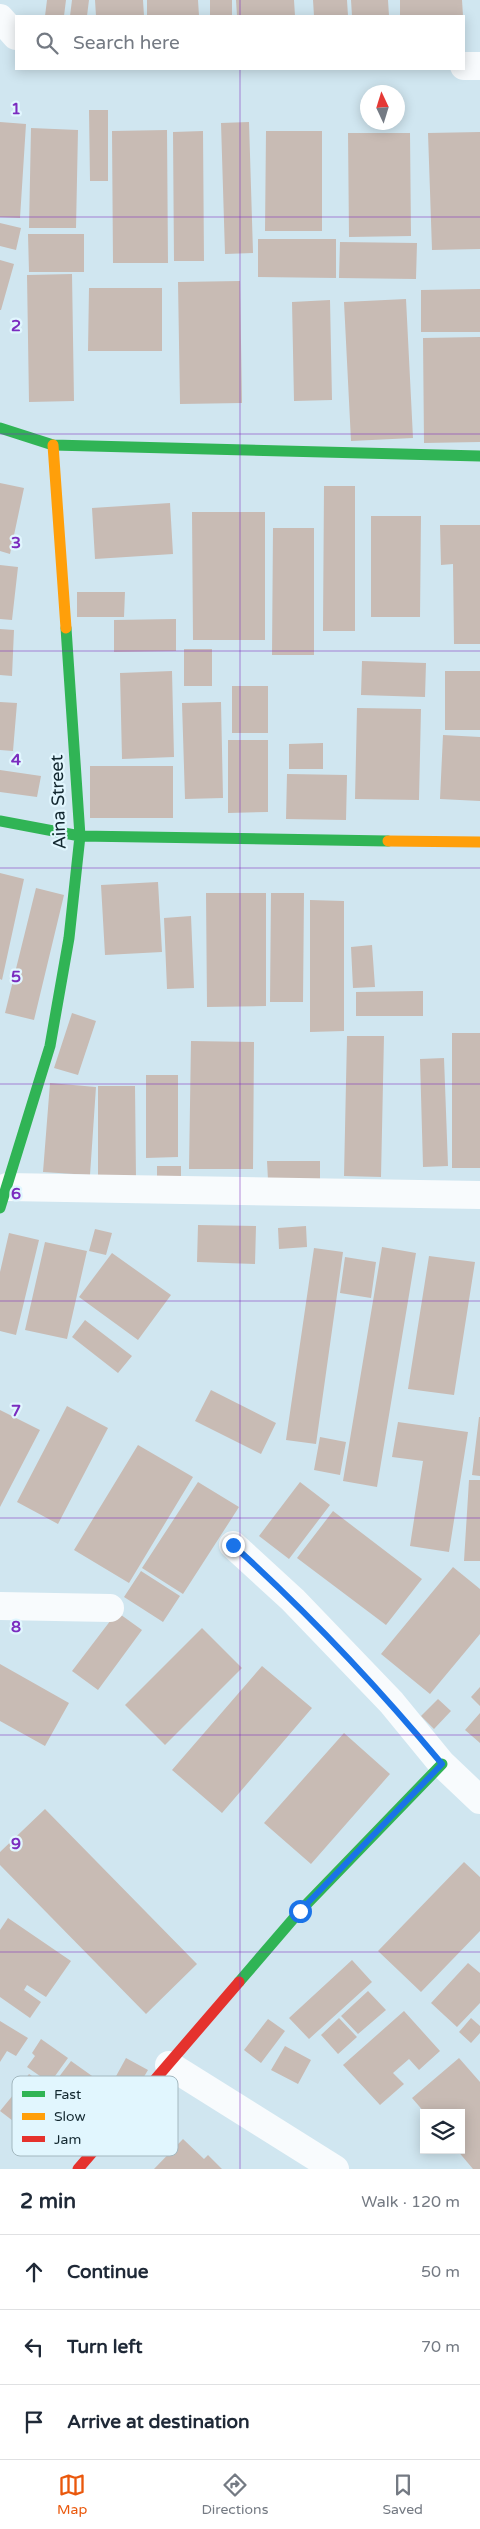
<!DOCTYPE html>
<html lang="en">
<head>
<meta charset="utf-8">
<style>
	:root { --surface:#fff; --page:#f2f2f3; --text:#1f2937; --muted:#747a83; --line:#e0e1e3; --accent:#ea580c }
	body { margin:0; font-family:"Varela Round",sans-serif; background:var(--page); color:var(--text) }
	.controls { position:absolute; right:15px; bottom:15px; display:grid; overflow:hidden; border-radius:0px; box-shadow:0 2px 12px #0003 }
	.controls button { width:45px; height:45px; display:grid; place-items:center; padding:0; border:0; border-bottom:1px solid var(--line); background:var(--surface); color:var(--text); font:25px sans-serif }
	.compass { position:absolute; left:360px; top:85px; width:45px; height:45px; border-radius:50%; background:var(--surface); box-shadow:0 2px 12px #0003; rotate:356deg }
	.stop { position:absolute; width:15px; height:15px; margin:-11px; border:4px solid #1a73e8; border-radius:50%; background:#fff }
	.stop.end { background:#1a73e8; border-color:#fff; box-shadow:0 1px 5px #0008 }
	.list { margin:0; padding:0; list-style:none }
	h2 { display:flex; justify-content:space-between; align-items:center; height:65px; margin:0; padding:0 20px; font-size:21px }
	h2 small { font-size:16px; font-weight:400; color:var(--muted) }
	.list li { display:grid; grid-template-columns:32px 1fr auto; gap:15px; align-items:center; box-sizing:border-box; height:75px; padding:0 20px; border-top:1px solid var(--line) }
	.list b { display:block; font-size:19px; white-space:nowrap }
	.list em { font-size:16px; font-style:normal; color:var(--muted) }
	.icon { flex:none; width:28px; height:28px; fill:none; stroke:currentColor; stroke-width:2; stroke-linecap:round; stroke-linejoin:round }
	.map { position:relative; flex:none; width:480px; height:2169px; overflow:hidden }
	.search { position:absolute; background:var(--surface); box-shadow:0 2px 12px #0003; left:15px; right:15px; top:15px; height:55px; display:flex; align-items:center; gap:12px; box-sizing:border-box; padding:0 18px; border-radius:0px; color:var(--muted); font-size:19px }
	.sheet { height:290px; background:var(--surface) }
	nav { display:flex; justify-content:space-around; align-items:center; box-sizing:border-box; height:70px; border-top:1px solid var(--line); background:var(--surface); font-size:14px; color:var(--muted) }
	nav a { display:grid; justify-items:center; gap:2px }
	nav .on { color:var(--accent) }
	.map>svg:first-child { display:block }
	.building { fill:#c8bbb4 }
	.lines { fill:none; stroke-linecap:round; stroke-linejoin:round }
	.street { stroke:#f8fbfd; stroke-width:28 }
	.fast { stroke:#30b455; stroke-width:11 }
	.slow { stroke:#ff9f0a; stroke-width:11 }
	.jam { stroke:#e5322d; stroke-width:11 }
	.route { stroke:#1a73e8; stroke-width:6 }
	.grid { fill:none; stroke:#7b2cbf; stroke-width:1; stroke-opacity:0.55 }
	.labels { text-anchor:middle; stroke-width:4.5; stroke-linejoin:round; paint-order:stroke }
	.street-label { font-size:18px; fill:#132830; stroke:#e1f6fe }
	.key { fill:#e1f6fe; stroke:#a3b8c0; stroke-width:1 }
	.key-label { font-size:14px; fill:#132830 }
	.grid-label { font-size:16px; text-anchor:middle; font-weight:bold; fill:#7b2cbf; stroke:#e1f6fe; stroke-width:4.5; stroke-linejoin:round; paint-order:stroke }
</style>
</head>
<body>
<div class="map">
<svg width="480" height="2169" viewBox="0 0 480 2169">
	<rect width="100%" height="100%" fill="#d0e6f0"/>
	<!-- building -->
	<path class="building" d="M 47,0 L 66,0 L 64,16 L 45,16 Z
		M 72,0 L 89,0 L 87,16 L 70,16 Z
		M 95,0 L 143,0 L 144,16 L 96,16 Z
		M 147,0 L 198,0 L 199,16 L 147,16 Z
		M 210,0 L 232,0 L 232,16 L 210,16 Z
		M 236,0 L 294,0 L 295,16 L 237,16 Z
		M 313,0 L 347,0 L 348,16 L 314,16 Z
		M 351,0 L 388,0 L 389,16 L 352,16 Z
		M 400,0 L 462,0 L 463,16 L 400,16 Z
		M 89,110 L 108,110 L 108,181 L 90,181 Z
		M 0,122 L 26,124 L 20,218 L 0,217 Z
		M 249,122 L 253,253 L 225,254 L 221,123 Z
		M 31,128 L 78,130 L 76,228 L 29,228 Z
		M 167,130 L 168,263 L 113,263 L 112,131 Z
		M 203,131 L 204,261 L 174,261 L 173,132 Z
		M 266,131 L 322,131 L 322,231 L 265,231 Z
		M 480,132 L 480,249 L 432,250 L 428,133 Z
		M 348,133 L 410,133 L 411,236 L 349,237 Z
		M 0,223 L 21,228 L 16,250 L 0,246 Z
		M 28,234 L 84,234 L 84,272 L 29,272 Z
		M 258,239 L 336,239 L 336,278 L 258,277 Z
		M 340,242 L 417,243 L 416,279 L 339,278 Z
		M 0,260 L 14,264 L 1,310 L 0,310 Z
		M 72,274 L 74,401 L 29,402 L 27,275 Z
		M 240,281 L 242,403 L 180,404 L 178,282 Z
		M 89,288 L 162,288 L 162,351 L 88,351 Z
		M 480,289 L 480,332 L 421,332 L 421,290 Z
		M 406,299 L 413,438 L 351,441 L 344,302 Z
		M 330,300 L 332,400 L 294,401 L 292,302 Z
		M 480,337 L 480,442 L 424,443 L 423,338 Z
		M 0,483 L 24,488 L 10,554 L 0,551 Z
		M 324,486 L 355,486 L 355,631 L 323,631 Z
		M 170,503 L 173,554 L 95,559 L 92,508 Z
		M 192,512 L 265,512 L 265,640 L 193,640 Z
		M 371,516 L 421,516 L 420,617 L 371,617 Z
		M 440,525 L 480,525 L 480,644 L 454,644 L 453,564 L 441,565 Z
		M 273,528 L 314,528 L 314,655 L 272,655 Z
		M 0,565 L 18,567 L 12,620 L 0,619 Z
		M 77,592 L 125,592 L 124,617 L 77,617 Z
		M 176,619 L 176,651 L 114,652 L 114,620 Z
		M 0,629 L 14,630 L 12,676 L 0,675 Z
		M 184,649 L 212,649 L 212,686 L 184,686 Z
		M 362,661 L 426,663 L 425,697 L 361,695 Z
		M 172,671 L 174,757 L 122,759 L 120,673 Z
		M 445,671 L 480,671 L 480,730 L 445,730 Z
		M 232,686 L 268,686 L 268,733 L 232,733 Z
		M 0,702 L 17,703 L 13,751 L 0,750 Z
		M 221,702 L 223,798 L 185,799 L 182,703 Z
		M 357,708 L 421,709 L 419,800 L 355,799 Z
		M 443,735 L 480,737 L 480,801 L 440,799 Z
		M 228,740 L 268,740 L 268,812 L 228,813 Z
		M 323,743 L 323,769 L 289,769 L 289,744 Z
		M 90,766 L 173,766 L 173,818 L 90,818 Z
		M 0,770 L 41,776 L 37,797 L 0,792 Z
		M 287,774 L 347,775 L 346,820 L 286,819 Z
		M 0,873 L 24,879 L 2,980 L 0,979 Z
		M 158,882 L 162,952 L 105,955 L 101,885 Z
		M 36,888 L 64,895 L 34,1020 L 5,1013 Z
		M 206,893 L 266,893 L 266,1006 L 207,1007 Z
		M 271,893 L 304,893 L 303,1002 L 270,1002 Z
		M 310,900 L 344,901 L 344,1031 L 310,1032 Z
		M 191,916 L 194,988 L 167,989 L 164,918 Z
		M 372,945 L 375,987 L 353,988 L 351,947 Z
		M 423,991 L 423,1016 L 356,1016 L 356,992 Z
		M 72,1013 L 96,1021 L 78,1075 L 54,1068 Z
		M 452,1033 L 480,1033 L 480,1168 L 452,1168 Z
		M 347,1036 L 384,1036 L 381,1177 L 344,1176 Z
		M 191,1041 L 254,1042 L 253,1169 L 189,1169 Z
		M 444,1058 L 448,1166 L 423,1167 L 420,1059 Z
		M 146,1075 L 178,1075 L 178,1157 L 146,1158 Z
		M 50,1083 L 96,1087 L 90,1175 L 43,1172 Z
		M 98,1086 L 135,1086 L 136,1179 L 98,1179 Z
		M 267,1161 L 320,1161 L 320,1180 L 268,1180 Z
		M 157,1166 L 181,1166 L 181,1185 L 157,1187 Z
		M 198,1225 L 256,1226 L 255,1264 L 197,1262 Z
		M 306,1226 L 307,1247 L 279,1249 L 278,1228 Z
		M 95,1229 L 112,1233 L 106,1255 L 89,1251 Z
		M 9,1233 L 39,1240 L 16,1335 L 0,1331 L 0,1272 Z
		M 45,1242 L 87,1251 L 67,1339 L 25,1330 Z
		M 382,1247 L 416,1253 L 377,1487 L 343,1481 Z
		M 314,1248 L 343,1252 L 316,1444 L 286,1440 Z
		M 112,1253 L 171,1295 L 138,1340 L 79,1297 Z
		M 429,1256 L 475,1262 L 454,1395 L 408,1389 Z
		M 345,1257 L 376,1262 L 371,1298 L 340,1293 Z
		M 85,1320 L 132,1356 L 118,1373 L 72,1337 Z
		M 211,1390 L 276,1423 L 261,1454 L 195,1421 Z
		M 67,1406 L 108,1428 L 58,1524 L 17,1502 Z
		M 0,1410 L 40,1430 L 0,1507 Z
		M 479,1417 L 480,1417 L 480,1476 L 472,1475 Z
		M 398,1422 L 468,1432 L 449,1552 L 410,1546 L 423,1461 L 392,1457 Z
		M 320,1437 L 346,1442 L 340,1475 L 314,1470 Z
		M 138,1445 L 193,1477 L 129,1583 L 74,1550 Z
		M 469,1480 L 480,1480 L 480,1561 L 464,1561 Z
		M 198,1482 L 239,1507 L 183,1594 L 142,1568 Z
		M 300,1482 L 330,1505 L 289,1559 L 259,1536 Z
		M 333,1511 L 422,1579 L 386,1625 L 297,1558 Z
		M 453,1567 L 480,1589 L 480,1634 L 430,1694 L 381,1654 Z
		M 141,1571 L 180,1596 L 163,1622 L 124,1597 Z
		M 117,1612 L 142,1630 L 98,1690 L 72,1671 Z
		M 202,1628 L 242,1668 L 165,1745 L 125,1705 Z
		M 0,1664 L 69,1703 L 45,1746 L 0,1721 Z
		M 262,1666 L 312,1708 L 222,1813 L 172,1770 Z
		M 480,1687 L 480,1706 L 471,1697 Z
		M 438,1699 L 451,1711 L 434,1729 L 421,1716 Z
		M 480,1713 L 480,1743 L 465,1730 Z
		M 344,1733 L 390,1774 L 311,1864 L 264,1823 Z
		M 45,1809 L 197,1964 L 146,2014 L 0,1865 L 0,1852 Z
		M 464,1862 L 480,1877 L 480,1931 L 421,1992 L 378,1951 Z
		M 8,1918 L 71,1961 L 46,1997 L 27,1985 L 24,1990 L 41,2002 L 30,2018 L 0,1997 L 0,1930 Z
		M 352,1960 L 372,1982 L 309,2039 L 289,2018 Z
		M 468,1963 L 480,1973 L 480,2003 L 457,2027 L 431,2003 Z
		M 368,1991 L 386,2010 L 358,2034 L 341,2016 Z
		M 404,2011 L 440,2051 L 419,2070 L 409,2059 L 393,2073 L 404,2084 L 380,2105 L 343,2065 Z
		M 339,2018 L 357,2037 L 338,2054 L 321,2035 Z
		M 471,2018 L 480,2026 L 480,2033 L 471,2043 L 459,2032 Z
		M 268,2019 L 285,2031 L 261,2063 L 244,2050 Z
		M 0,2021 L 28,2038 L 16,2056 L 7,2051 L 0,2062 Z
		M 41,2039 L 68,2058 L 50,2083 L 27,2067 L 35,2056 L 32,2053 Z
		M 285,2046 L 311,2060 L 298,2084 L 271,2070 Z
		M 126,2058 L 148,2070 L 136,2090 L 115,2078 Z
		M 459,2058 L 480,2082 L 480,2169 L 473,2169 L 457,2150 L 461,2150 L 461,2113 L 425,2113 L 412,2098 Z
		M 71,2061 L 109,2088 L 91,2113 L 52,2086 Z
		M 29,2074 L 47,2086 L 38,2100 L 19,2087 Z
		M 18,2089 L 35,2103 L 17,2124 L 0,2111 Z
		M 183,2139 L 204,2159 L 208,2155 L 222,2169 L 154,2169 Z"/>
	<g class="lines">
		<!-- street -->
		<path class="street" d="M 0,18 L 16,36
			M 464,66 L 480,66
			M 7,1187 L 480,1195
			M 233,1545 L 293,1600 L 392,1703 L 442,1764 L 480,1800
			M 0,1606 L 110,1608
			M 169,2065 L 335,2169"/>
		<!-- fast -->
		<path class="fast" d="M 0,428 L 53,445 L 480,456
			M 0,821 L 80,836 L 388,841
			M 0,1208 L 50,1046 L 69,938 L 80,836 L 66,628
			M 239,1982 L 300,1911 L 442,1764"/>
		<!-- slow -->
		<path class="slow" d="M 53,445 L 66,628
			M 388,841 L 480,842"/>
		<!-- jam -->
		<path class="jam" d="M 78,2169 L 239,1982"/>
	</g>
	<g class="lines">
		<!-- route -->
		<path class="route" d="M 233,1545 C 308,1613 377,1686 442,1764 L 300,1911"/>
	</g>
	<!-- grid -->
	<path class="grid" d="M 240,0 L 240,16M 240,69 L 240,2169M 0,217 L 480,217M 0,434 L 480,434M 0,651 L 480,651M 0,868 L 480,868M 0,1084 L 480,1084M 0,1301 L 480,1301M 0,1518 L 480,1518M 0,1735 L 480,1735M 0,1952 L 480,1952"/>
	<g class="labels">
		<!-- street labels -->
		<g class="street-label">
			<text transform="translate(58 802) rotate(-92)" y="6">Aina Street</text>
		</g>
	</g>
	<!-- legend -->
	<rect x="12" y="2076" width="166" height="80" rx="8" class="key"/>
	<rect x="22" y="2091" width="23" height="6" fill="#30b455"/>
	<rect x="22" y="2113" width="23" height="7" fill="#ff9f0a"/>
	<rect x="22" y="2136" width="23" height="6" fill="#e5322d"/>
	<g class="key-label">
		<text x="54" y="2099">Fast</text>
		<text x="54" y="2121">Slow</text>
		<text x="54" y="2144">Jam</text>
	</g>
	<g class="grid-label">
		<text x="16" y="114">1</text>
		<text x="16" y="331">2</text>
		<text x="16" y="548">3</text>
		<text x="16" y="765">4</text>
		<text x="16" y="982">5</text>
		<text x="16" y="1199">6</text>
		<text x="16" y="1416">7</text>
		<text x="16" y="1632">8</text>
		<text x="16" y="1849">9</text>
	</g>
</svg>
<div class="controls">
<button><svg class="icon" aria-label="layers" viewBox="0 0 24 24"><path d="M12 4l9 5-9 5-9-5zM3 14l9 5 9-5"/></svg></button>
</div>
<svg class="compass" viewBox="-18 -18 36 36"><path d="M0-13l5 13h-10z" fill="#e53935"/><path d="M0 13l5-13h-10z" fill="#747a83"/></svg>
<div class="stop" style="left:300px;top:1911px"></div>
<div class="stop end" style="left:233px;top:1545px"></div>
<div class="search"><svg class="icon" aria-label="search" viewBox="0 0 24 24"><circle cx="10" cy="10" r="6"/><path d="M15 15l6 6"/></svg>Search here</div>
</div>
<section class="sheet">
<h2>2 min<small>Walk · 120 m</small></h2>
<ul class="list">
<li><svg class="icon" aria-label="ahead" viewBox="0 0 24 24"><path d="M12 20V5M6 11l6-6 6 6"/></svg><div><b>Continue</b></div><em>50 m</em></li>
<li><svg class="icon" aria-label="left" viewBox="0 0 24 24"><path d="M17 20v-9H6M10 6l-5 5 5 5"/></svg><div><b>Turn left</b></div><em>70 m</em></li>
<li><svg class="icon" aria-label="arrive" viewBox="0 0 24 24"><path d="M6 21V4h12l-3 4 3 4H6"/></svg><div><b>Arrive at destination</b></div></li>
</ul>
</section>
<nav>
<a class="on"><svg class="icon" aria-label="map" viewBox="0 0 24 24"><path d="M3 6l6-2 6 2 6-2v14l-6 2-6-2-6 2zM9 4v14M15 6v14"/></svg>Map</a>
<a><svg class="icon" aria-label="directions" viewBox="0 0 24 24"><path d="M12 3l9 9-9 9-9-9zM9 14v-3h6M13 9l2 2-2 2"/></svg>Directions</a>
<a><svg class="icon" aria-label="saved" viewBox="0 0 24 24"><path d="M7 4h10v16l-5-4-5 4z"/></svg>Saved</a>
</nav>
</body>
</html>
